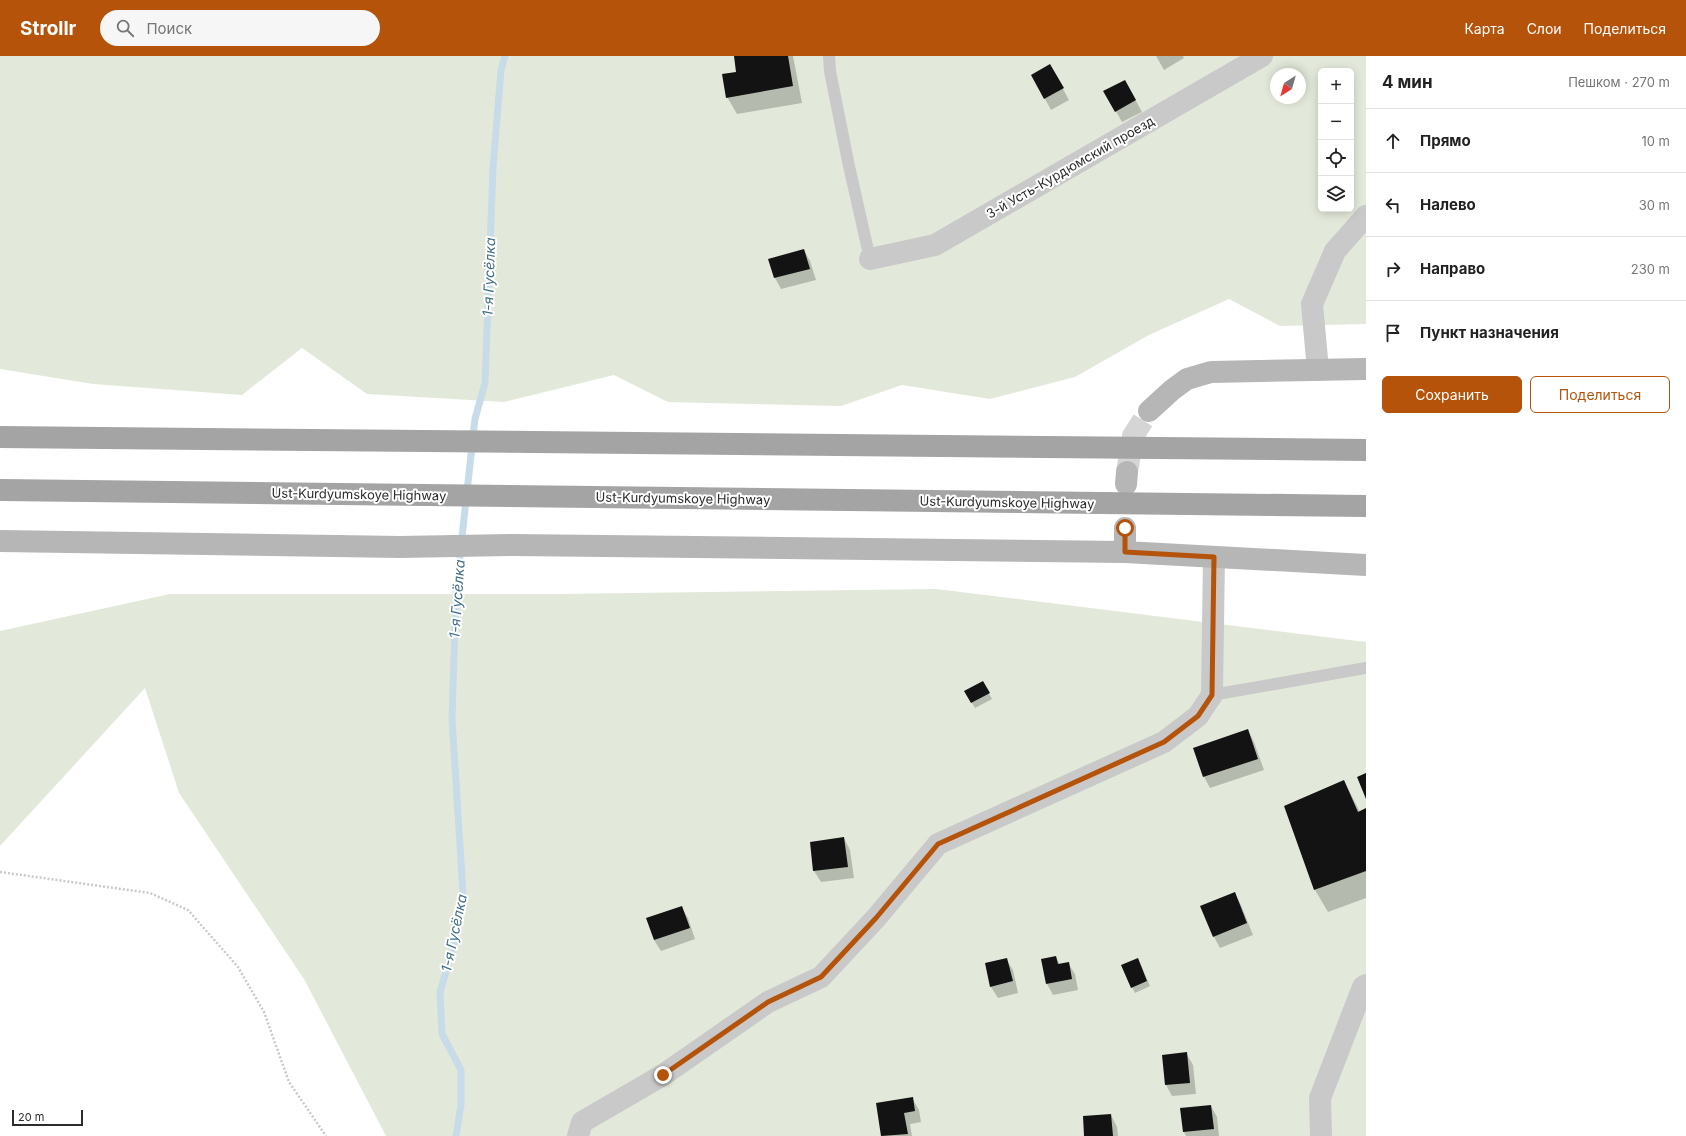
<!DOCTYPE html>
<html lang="ru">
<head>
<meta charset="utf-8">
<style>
	:root { --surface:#fff; --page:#f6f6f6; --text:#222; --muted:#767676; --line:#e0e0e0; --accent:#b45309 }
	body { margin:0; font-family:Inter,sans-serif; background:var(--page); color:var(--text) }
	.controls { position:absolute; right:12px; top:12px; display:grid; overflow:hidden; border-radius:6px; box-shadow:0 2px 10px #0003 }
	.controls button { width:36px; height:36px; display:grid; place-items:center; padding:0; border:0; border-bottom:1px solid var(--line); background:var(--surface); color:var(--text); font:20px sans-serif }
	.compass { position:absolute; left:1270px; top:12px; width:36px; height:36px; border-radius:50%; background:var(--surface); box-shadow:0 2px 10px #0003; rotate:217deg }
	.scale { position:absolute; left:12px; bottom:10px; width:71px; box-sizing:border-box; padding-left:4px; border:2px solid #2c2c2c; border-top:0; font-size:11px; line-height:14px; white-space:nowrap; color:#2c2c2c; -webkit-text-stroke:3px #fff; paint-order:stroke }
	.stop { position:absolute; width:12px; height:12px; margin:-9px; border:3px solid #b45309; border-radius:50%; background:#fff }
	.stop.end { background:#b45309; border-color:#fff; box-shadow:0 1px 4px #0008 }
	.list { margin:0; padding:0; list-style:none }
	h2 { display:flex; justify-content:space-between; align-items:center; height:52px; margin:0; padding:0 16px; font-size:17px }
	h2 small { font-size:13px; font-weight:400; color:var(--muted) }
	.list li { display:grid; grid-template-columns:26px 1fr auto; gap:12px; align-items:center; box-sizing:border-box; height:64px; padding:0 16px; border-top:1px solid var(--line) }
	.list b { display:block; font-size:15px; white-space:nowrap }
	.list em { font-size:13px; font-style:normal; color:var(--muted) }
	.actions { display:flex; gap:8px; padding:12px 16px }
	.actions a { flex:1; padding:9px 0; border:1px solid var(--accent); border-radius:6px; text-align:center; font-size:14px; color:var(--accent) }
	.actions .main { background:var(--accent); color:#fff }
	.icon { flex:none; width:22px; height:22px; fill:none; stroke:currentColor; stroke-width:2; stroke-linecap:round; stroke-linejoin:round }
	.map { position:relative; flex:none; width:1366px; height:1080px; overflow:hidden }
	header { display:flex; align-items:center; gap:24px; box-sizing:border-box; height:56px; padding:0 20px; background:var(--accent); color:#fff }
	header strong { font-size:19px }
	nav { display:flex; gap:22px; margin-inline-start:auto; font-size:14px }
	.search { width:280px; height:36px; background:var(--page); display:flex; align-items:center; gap:10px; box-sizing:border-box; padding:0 14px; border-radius:22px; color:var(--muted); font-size:15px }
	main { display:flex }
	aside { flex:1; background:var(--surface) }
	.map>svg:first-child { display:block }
	.green { fill:#e3e9da; fill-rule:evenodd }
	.shadow { fill:#0003 }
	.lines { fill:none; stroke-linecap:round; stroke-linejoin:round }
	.stream { stroke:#c7dce8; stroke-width:7 }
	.building { fill:#131313 }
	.secondary-tunnel { stroke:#d5d5d5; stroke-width:22; stroke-dasharray:22 11; stroke-linecap:butt }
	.path { stroke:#c9c9c9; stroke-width:2.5; stroke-dasharray:2 2; stroke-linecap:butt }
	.lane { stroke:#c9c9c9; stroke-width:12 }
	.street { stroke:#c9c9c9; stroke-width:22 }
	.secondary { stroke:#b6b6b6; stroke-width:22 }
	.primary-bridge { stroke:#a4a4a4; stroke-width:22 }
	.route { stroke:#b45309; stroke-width:5 }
	.labels { text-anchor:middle; stroke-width:4; stroke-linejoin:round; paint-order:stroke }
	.street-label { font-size:13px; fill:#2c2c2c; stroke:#fff }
	.water-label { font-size:14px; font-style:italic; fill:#406e89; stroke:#fff }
</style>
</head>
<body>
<header>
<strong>Strollr</strong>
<div class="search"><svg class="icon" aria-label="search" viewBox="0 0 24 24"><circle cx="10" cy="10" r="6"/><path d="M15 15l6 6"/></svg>Поиск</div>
<nav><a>Карта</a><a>Слои</a><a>Поделиться</a></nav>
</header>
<main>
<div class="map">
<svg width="1366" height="1080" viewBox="0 0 1366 1080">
	<rect width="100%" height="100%" fill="#fff"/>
	<!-- green -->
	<path class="green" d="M 0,0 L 1366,0 L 1366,268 L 1280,270 L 1229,243 L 1149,279 L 1075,321 L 990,343 L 902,329 L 841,350 L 668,346 L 614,319 L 504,346 L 367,338 L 302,292 L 242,339 L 93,328 L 0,313 ZM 1321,15 L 1351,15 L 1351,153 L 1321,153 ZM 1276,18 L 1300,18 L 1300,42 L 1276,42 Z
		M 936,533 L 1366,586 L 1366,1080 L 386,1080 L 304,923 L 179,737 L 145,632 L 0,790 L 0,575 L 170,538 L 558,538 Z"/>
	<!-- shadow -->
	<path class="shadow" d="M 735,0 L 793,0 L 802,47 L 737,58 L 727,41 L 737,16 Z
		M 1156,0 L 1183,0 L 1184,2 L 1164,14 Z
		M 1050,9 L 1069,44 L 1051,54 L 1032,19 Z
		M 1125,25 L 1142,56 L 1122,66 L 1105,36 Z
		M 804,194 L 810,205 L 816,224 L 781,233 L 775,222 L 770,204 Z
		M 982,626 L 992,643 L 975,652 L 965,635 Z
		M 1248,674 L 1254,686 L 1264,714 L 1210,732 L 1204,721 L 1194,692 Z
		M 1344,725 L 1360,756 L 1366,753 L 1366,842 L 1328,856 L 1315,834 L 1286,751 Z
		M 844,782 L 850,794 L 854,822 L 821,826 L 814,815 Z
		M 1234,837 L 1241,849 L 1253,879 L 1220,892 L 1214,881 Z
		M 681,851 L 688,862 L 695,883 L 661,895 L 654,884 Z
		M 1056,901 L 1060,909 L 1068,907 L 1075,918 L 1078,934 L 1053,939 L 1047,928 Z
		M 1006,903 L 1013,914 L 1018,937 L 998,942 L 991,931 Z
		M 1141,909 L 1150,930 L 1135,937 L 1132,931 Z
		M 1186,997 L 1193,1009 L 1196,1038 L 1172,1040 L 1166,1029 L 1163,1000 Z
		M 912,1042 L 919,1054 L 921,1066 L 910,1068 L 912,1080 L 882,1080 L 877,1047 Z
		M 1211,1050 L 1217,1061 L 1219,1080 L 1186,1080 L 1184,1076 L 1181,1053 Z
		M 1111,1059 L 1117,1071 L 1118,1080 L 1085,1080 Z"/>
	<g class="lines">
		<!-- stream -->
		<path class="stream" d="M 456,1080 L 461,1049 L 461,1014 L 442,978 L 440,936 L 453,892 L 463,837 L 452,663 L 456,535 L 475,363 L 485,327 L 493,112 L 501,14 L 505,0"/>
	</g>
	<!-- building -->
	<path class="building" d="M 734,0 L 788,0 L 793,30 L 726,42 L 722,18 L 736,16 Z
		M 1050,8 L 1064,32 L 1044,43 L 1031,19 Z
		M 1125,24 L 1136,44 L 1115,56 L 1103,35 Z
		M 804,193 L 810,213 L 774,222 L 768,203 Z
		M 983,625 L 990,637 L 971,647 L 964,635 Z
		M 1248,673 L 1258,703 L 1203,721 L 1193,692 Z
		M 1366,717 L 1366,743 L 1357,721 Z
		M 1344,724 L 1358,756 L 1366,752 L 1366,815 L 1314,834 L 1284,750 Z
		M 844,781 L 848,811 L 813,815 L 810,786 Z
		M 1235,836 L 1247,867 L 1213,881 L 1200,850 Z
		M 682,850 L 690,872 L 654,884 L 646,862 Z
		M 1056,900 L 1058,908 L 1069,906 L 1072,923 L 1046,928 L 1041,903 Z
		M 1007,902 L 1013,925 L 990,931 L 985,907 Z
		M 1138,902 L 1147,925 L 1131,932 L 1121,909 Z
		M 1187,996 L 1190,1027 L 1165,1029 L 1162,999 Z
		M 913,1041 L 915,1055 L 904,1057 L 908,1078 L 881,1080 L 876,1047 Z
		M 1211,1049 L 1214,1073 L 1183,1076 L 1180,1052 Z
		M 1111,1058 L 1113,1080 L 1084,1080 L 1083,1060 Z"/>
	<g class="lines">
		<!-- secondary-tunnel -->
		<path class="secondary-tunnel" d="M 1127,416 L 1133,380 L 1149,355"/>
		<!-- path -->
		<path class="path" d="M 0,816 L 150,837 L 188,854 L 238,911 L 264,956 L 289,1026 L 326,1080"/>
		<!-- lane -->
		<path class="lane" d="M 829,0 L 830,15 L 849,110 L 870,203
			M 1212,639 L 1366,612"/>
		<!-- street -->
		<path class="street" d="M 870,203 L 935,189 L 1262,0
			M 1318,314 L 1312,248 L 1335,195 L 1366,160
			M 578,1080 L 582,1066 L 663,1019 L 768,946 L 821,921 L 876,862 L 938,788 L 1164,686 L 1198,660 L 1212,639 L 1214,501
			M 1321,1080 L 1320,1042 L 1363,931 L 1366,929"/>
		<!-- secondary -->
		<path class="secondary" d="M 1149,355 L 1172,334 L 1187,323 L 1211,316 L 1366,313
			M 1126,428 L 1127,416
			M 1125,472 L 1125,496
			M 0,485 L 400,491 L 513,489 L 1125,496 L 1366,509"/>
		<!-- primary-bridge -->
		<path class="primary-bridge" d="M 0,381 L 1366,394
			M 0,434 L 1366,450"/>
	</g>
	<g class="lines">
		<!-- route -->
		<path class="route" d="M 663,1019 L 768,946 L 821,921 L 876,862 L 938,788 L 1164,686 L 1198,660 L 1212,639 L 1214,501 L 1125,496 L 1125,472"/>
	</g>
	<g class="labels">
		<!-- street labels -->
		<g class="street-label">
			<text transform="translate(1070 111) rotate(-30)" y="5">3-й Усть-Курдюмский проезд</text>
			<text transform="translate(359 438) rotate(1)" y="5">Ust-Kurdyumskoye Highway</text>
			<text transform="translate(683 442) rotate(1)" y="5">Ust-Kurdyumskoye Highway</text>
			<text transform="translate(1007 446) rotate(1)" y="5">Ust-Kurdyumskoye Highway</text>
		</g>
		<!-- water labels -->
		<g class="water-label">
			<text transform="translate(489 221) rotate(-88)" y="5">1-я Гусёлка</text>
			<text transform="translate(457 543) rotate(-86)" y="5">1-я Гусёлка</text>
			<text transform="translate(454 877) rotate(-78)" y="5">1-я Гусёлка</text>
		</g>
	</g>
</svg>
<div class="controls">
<button>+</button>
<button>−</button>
<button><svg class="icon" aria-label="locate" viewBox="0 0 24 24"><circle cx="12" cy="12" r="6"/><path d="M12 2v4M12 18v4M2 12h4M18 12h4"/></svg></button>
<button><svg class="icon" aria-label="layers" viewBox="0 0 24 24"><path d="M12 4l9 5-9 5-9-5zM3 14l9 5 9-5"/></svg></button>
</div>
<svg class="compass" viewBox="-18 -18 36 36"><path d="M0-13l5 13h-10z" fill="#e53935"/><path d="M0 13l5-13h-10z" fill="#767676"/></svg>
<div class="scale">20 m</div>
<div class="stop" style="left:1125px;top:472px"></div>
<div class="stop end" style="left:663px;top:1019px"></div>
</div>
<aside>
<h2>4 мин<small>Пешком · 270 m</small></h2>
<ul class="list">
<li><svg class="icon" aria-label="ahead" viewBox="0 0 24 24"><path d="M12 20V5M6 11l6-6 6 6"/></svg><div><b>Прямо</b></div><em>10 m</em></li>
<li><svg class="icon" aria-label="left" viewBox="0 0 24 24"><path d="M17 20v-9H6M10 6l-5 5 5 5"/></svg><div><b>Налево</b></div><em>30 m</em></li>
<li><svg class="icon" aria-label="right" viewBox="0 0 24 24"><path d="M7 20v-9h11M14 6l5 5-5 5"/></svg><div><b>Направо</b></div><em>230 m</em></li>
<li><svg class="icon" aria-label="arrive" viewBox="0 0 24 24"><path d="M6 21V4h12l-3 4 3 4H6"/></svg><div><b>Пункт назначения</b></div></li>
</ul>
<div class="actions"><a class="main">Сохранить</a><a>Поделиться</a></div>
</aside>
</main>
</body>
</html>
